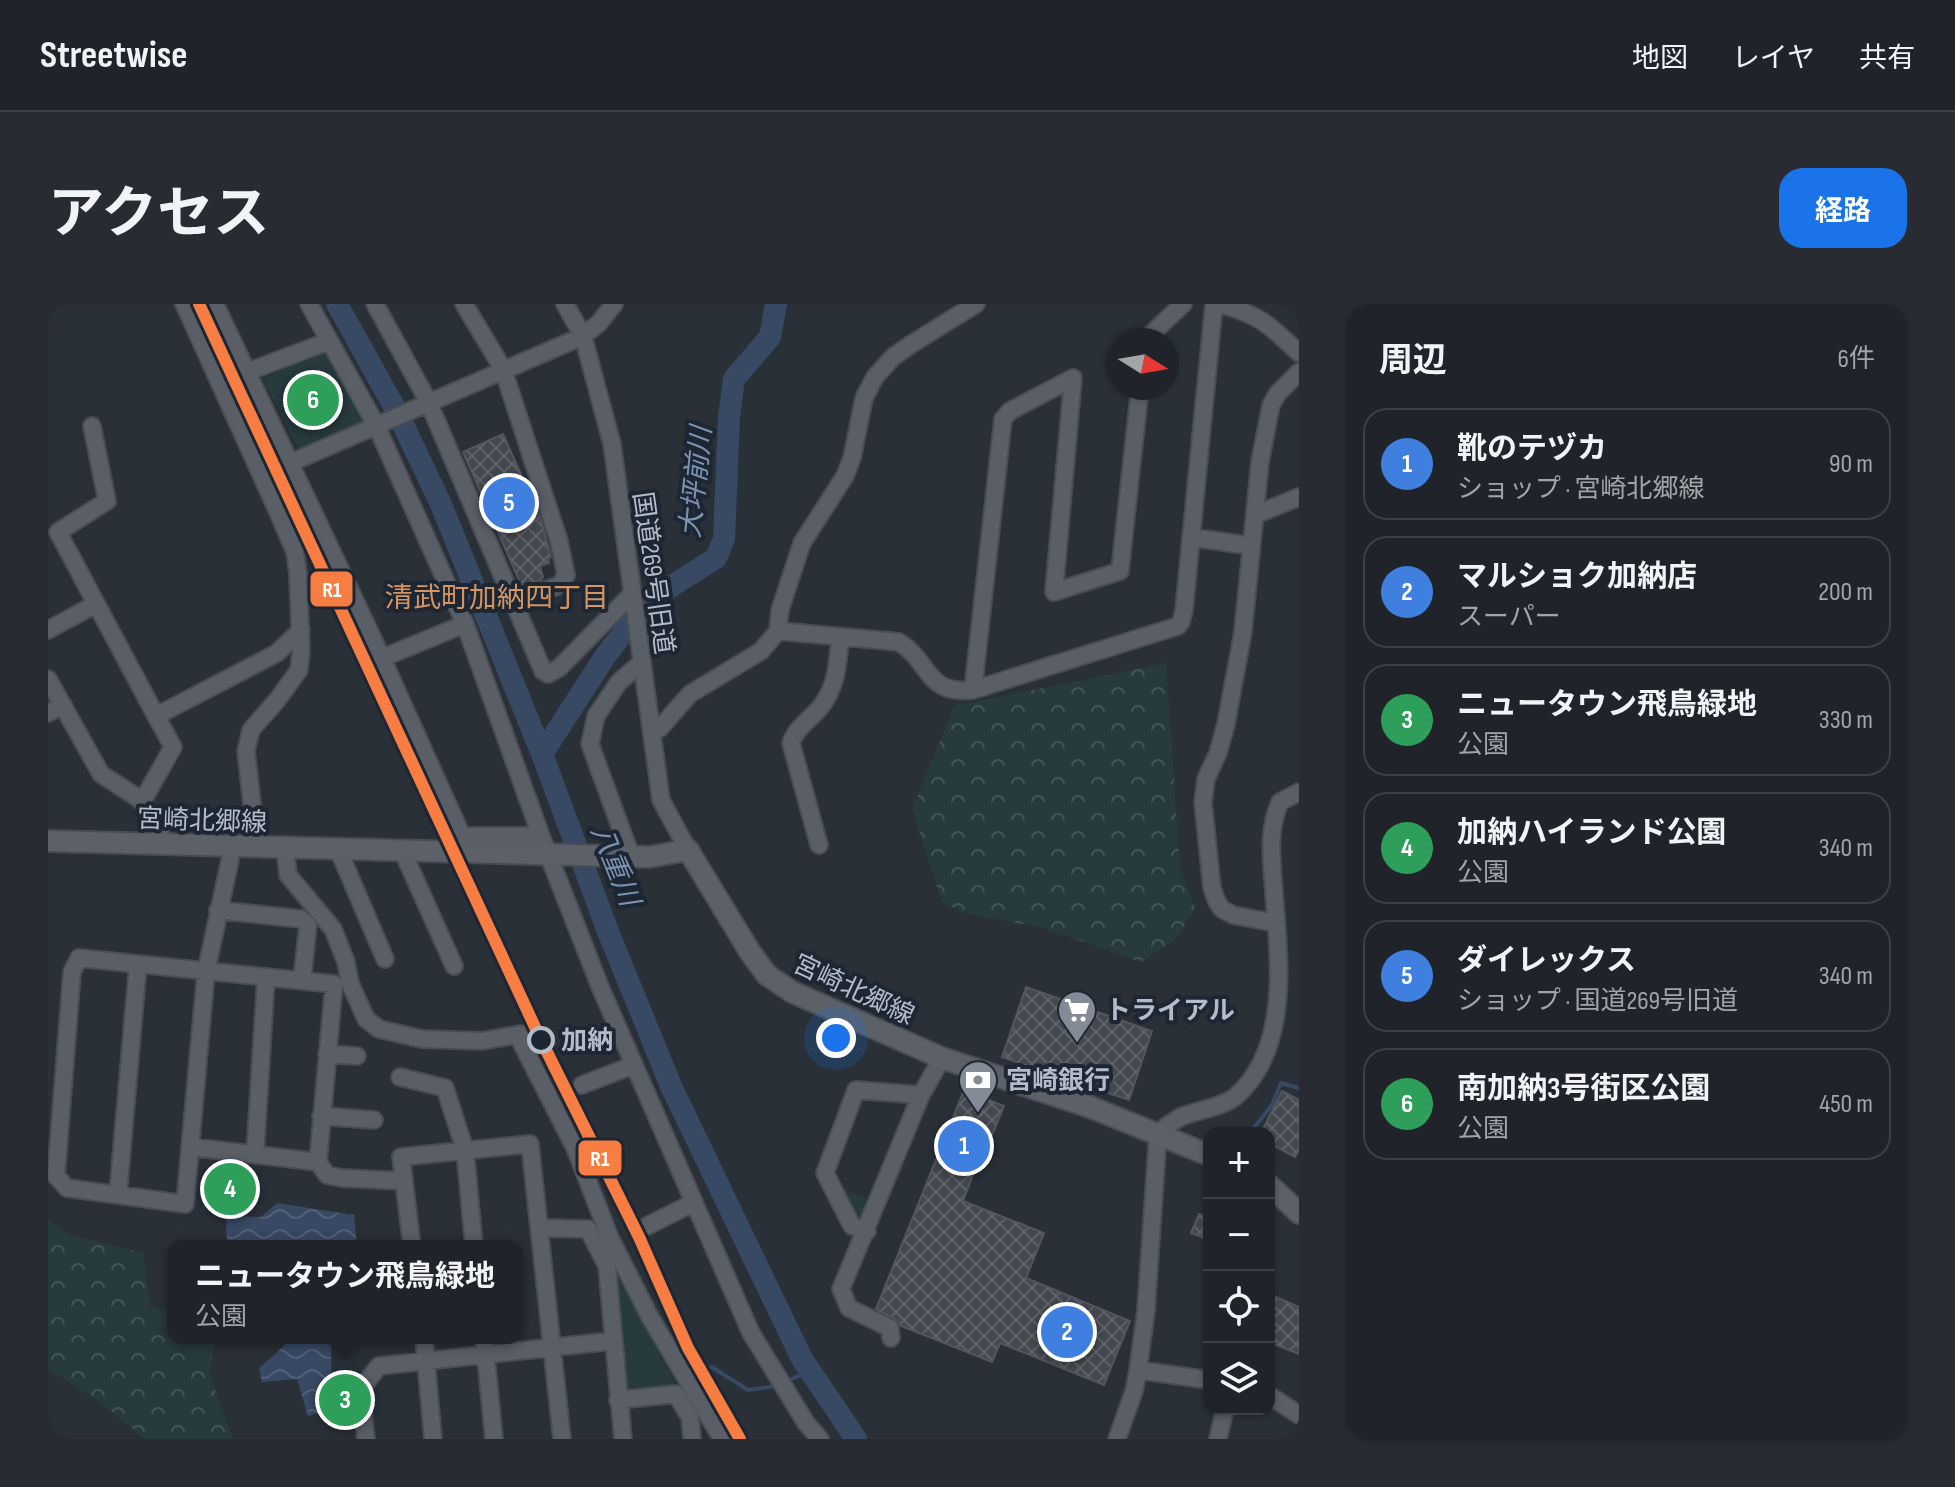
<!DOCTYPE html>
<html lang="ja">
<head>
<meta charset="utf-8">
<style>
	:root { --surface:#20242a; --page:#282c32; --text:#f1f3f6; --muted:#a2a4a8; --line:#3d4147; --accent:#1a73e8 }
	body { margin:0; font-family:"Sofia Sans Condensed","Noto Sans JP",sans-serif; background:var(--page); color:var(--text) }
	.controls { position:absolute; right:24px; bottom:24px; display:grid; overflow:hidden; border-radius:16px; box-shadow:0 2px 6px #0004 }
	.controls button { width:72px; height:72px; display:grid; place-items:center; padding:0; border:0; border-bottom:2px solid var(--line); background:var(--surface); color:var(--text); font:40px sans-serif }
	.compass { position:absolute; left:1059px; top:24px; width:72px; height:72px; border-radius:50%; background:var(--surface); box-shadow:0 2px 6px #0004; rotate:101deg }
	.you { position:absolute; left:788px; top:734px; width:28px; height:28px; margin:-20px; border:6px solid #fff; border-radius:50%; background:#1a73e8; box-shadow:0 0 0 12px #1a73e833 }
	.badge { display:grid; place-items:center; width:52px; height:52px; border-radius:50%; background:var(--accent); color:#fff; font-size:26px; font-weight:700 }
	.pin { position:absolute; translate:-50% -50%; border:4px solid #fff; box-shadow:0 2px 8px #0006 }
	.popup { position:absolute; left:119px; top:936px; width:356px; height:104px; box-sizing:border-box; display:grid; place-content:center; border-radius:16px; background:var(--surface); filter:drop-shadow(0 2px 6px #0005); font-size:26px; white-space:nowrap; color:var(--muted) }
	.popup b { font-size:30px; color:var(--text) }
	.popup::after { content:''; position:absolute; left:50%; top:100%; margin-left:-16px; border:16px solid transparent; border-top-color:var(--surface) }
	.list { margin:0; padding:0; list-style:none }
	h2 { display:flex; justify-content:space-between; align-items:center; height:104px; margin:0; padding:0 32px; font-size:34px }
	h2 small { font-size:26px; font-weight:400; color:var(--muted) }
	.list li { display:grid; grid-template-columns:52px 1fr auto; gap:24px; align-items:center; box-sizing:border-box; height:112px; margin:0 16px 16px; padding:0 16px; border:2px solid var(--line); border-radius:24px }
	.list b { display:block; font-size:30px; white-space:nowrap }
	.list p { margin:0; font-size:26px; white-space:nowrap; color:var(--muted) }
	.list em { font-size:26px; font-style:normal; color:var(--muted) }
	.icon { flex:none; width:44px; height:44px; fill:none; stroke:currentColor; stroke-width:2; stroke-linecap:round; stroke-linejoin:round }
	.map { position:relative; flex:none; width:1251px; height:1135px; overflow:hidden; border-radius:24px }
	header { display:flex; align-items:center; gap:48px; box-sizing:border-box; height:112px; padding:0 40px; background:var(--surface); border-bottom:2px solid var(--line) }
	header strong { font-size:38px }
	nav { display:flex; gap:44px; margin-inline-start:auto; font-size:28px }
	.intro { display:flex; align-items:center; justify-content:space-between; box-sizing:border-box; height:192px; padding:0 48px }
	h1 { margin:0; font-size:56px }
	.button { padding:20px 36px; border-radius:24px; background:var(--accent); color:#fff; font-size:28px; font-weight:700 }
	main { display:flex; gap:48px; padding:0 48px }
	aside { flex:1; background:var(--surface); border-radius:24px; box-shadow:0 2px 6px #0004 }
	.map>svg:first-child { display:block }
	.forest { fill:url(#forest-crowns) }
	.park { fill:#273a3e }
	.water { fill:url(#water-waves) }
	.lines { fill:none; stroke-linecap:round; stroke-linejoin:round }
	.stream { stroke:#384963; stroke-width:4 }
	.river { stroke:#384963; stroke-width:22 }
	.building { fill:url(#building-cross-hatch); stroke:#52575f; stroke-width:2 }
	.minor-casing { stroke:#484c53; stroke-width:20 }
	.major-casing { stroke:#484c55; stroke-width:24 }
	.minor { stroke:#5a5e66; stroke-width:16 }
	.major { stroke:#5c6168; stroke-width:20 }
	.rail-1-casing { stroke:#1d2633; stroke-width:18 }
	.rail-1 { stroke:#f77d43; stroke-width:12 }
	.stop-dot { fill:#1d2633; stroke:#b4bcc9; stroke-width:4 }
	.labels { text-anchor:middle; stroke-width:8; stroke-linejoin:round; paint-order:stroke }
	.street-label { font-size:26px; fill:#b4bcc9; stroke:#1d2633 }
	.poi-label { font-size:26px; font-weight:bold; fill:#b4bcc9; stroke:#1d2633; text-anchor:start }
	.stop-label { font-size:26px; font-weight:bold; fill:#b4bcc9; stroke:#1d2633; text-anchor:start }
	.water-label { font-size:28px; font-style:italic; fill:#7c92b1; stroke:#1d2633 }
	.neighbourhood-label { font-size:28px; fill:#d59563; stroke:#1d2633 }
	.line-badge { stroke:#1d2633; stroke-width:3 }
	.badge-label { font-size:22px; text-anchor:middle; font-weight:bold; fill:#fff }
</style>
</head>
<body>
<header>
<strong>Streetwise</strong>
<nav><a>地図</a><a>レイヤ</a><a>共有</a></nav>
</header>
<div class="intro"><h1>アクセス</h1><a class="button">経路</a></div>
<main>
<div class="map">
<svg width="1251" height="1135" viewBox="0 0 1251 1135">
	<defs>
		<pattern id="forest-crowns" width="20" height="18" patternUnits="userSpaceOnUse" patternTransform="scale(2)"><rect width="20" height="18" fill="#273a3e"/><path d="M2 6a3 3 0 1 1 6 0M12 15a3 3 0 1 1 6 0" fill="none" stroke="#445559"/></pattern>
		<pattern id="water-waves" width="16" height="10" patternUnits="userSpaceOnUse" patternTransform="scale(2)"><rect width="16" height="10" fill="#384963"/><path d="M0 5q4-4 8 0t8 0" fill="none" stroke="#526178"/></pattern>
		<pattern id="building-cross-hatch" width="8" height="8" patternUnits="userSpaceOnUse" patternTransform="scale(2)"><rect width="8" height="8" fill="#444950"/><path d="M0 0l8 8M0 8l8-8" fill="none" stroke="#5d6168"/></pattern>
	</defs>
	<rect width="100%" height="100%" fill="#2a3038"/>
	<!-- forest -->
	<path class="forest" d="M 1118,359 L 1132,563 L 1147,604 L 1129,634 L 1093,658 L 996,624 L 916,609 L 894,598 L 864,506 L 906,402 Z
		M 0,916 L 21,931 L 95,949 L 102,1003 L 125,1007 L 125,1034 L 166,1034 L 162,1072 L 185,1135 L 97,1135 L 49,1096 L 0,1064 Z"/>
	<!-- park -->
	<path class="park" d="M 277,45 L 317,118 L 251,146 L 215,75 Z
		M 161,863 L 208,869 L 208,882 L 202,897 L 183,888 L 175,893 L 171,908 L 153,907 Z
		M 789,882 L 827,898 L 812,919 Z
		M 567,967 L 629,1083 L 581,1089 Z
		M 311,1075 L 308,1107 L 288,1110 L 286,1080 Z"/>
	<!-- water -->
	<path class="water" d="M 229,899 L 306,911 L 309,942 L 179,942 L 178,912 L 213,913 Z
		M 245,1034 L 301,1034 L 283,1043 L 284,1106 L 260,1112 L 249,1075 L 214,1078 L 211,1064 Z"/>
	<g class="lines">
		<!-- stream -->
		<path class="stream" d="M 1202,829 L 1224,801 L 1233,779 L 1251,784
			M 644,1071 L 664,1063 L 700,1086 L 728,1082
			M 737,1078 L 762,1067"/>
		<!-- river -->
		<path class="river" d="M 289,0 L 348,106 L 392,198 L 494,450 L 559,625 L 623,782 L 754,1055 L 808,1135
			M 494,450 L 558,351 L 600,297 L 668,254 L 676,235 L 681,113 L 686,75 L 722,33 L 728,0"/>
	</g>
	<!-- building -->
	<path class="building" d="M 455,130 L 492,213 L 503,253 L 500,255 L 501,259 L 492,262 L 495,273 L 493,276 L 474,283 L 415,148 Z
		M 978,683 L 1104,727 L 1081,796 L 954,753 Z
		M 916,786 L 956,802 L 943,834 L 940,832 L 915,897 L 996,929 L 978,974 L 1082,1017 L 1056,1081 L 952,1039 L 944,1058 L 853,1022 L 847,1015 L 828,1005 Z
		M 1234,787 L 1251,796 L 1251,846 L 1247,853 L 1221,839 L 1221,829 L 1213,829 Z
		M 1151,910 L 1161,914 L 1161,936 L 1143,929 Z
		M 1221,990 L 1251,1003 L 1251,1050 L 1221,1038 Z"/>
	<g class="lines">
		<!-- minor casing -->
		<g class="minor-casing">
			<path id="minor" d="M 136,0 L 229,206 L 247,248 L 250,270 L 253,348 L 251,366 L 230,395 L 203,426 L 198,447 L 209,543
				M 167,0 L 334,354 L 414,532 L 493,532
				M 261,0 L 328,121 L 417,320 L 493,532 L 553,685 L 703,1029 L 758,1119 L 772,1135
				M 327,0 L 380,97 L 495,367 L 500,370 L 511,364 L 585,289
				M 416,0 L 455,65 L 511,237 L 518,271 L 512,281 L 467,297
				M 517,0 L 535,32 L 564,140 L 613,496 L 640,546
				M 1173,0 C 1215,13 1220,20 1251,49
				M 1097,36 L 1135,0
				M 199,68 L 281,37
				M 1025,74 L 1006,288 L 1072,267 L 1092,84
				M 44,122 L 59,197 L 10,228 L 108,412 L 229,349 L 253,326
				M 242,159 L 535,32 L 551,19 L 566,0
				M 1207,211 L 1251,193
				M 1143,233 L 1203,242
				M 0,326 L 48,300
				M 730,327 L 851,338 C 883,358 877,391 925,386 L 1130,322 L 1133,318 L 1136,306 L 1166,0
				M 334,354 L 417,320
				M 0,375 L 53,470 L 90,494 L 103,509 L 117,540
				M 925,386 L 955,115 L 962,107 L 1025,74
				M 0,409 L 15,401
				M 604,429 L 612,424 L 642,390 L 713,347 L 730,327 L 732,306 L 754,239 L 797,172 L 804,154 L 816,94 L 827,73 L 845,53 L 862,41 L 928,0
				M 94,498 L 125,443 L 108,412
				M 771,541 L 743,439 C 748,424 761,416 771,405 C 789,383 790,360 792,333
				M 185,542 L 158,668 L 137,900 L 19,884 L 8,872 L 24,668 L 31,654 L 286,680 L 270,858 L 279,871 L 294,874 L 356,877
				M 237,544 L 240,571 L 285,625 L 298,658 L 302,679 L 318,715 L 331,725 L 374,735 L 434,737 L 473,730 L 471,734 L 527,844 L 562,934 L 602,1013 L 674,1135
				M 290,545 L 337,655
				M 354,546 L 406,662
				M 583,552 L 542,440 L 548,412 L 571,378 L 594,358
				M 170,606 L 253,615 L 260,621 L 254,677
				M 1227,619 L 1185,611 L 1174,605 L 1169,598 L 1164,584 L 1155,498 L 1158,475 L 1170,449 L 1178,420 L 1195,328 L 1212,158 L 1223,101 L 1230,89 L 1251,68
				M 279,750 L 309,752
				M 352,773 L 397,784 L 417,846 L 426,942
				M 534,781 L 586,761
				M 273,812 L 326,816
				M 143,843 L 270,858
				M 207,851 L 218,674
				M 70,890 L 90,660
				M 599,922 L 645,899
				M 491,924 L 540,925 L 559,962 L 575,1135
				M 819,927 L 804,922 L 777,869 L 808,786 L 873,791
				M 364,942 L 353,853 L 482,840 L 514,1135
				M 376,1034 L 385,1135
				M 436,1034 L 446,1135
				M 843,1034 L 842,1024 L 801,1004 L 793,985 L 873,791 L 894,754
				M 1090,1066 L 1161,1076
				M 1221,1091 L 1251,1111
				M 570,1096 L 628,1090 L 642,1113 L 644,1135
				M 318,1135 L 312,1086 L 331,1062 L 564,1037
				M 1069,1135 L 1086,1087 L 1090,1066 L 1098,1007 L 1110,829 C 1118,823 1126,816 1135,812 C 1151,806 1174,803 1187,793 C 1243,745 1231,653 1226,589 C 1224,557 1219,527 1232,498 L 1251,488
				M 1170,1135 L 1177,1105"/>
		</g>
		<!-- major casing -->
		<g class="major-casing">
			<path id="major" d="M 0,537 L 601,553 L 640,546 L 702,648 L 719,671 L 744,688 L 894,754 L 1042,803 L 1161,851
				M 1221,881 L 1251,909"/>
		</g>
		<!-- minor -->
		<use href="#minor" class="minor"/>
		<!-- major -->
		<use href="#major" class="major"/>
		<!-- rail-1 casing -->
		<g class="rail-1-casing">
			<path id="rail-1" d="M 151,0 L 493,736 L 591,933 L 640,1044 L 692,1135"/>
		</g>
		<!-- rail-1 -->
		<use href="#rail-1" class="rail-1"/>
	</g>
	<!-- icons -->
	<defs>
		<g id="supermarket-pin" transform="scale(2)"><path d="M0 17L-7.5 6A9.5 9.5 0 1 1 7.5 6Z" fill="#848b96" stroke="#1d2633"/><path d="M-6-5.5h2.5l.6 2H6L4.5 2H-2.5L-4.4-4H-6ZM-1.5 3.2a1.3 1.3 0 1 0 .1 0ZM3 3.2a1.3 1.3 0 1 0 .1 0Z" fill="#fff"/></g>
		<g id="bank-pin" transform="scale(2)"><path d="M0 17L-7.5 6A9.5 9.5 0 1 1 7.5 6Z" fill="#848b96" stroke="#1d2633"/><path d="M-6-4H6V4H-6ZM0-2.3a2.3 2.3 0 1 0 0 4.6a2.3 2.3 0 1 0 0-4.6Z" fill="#fff"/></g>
	</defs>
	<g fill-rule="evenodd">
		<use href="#supermarket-pin" x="1029" y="706"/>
		<use href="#bank-pin" x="930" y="776"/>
	</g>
	<!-- markers -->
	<circle class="stop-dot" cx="493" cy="736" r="12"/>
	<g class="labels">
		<!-- street labels -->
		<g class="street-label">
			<text transform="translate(606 269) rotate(82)" y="9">国道269号旧道</text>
			<text transform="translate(154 516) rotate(2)" y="9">宮崎北郷線</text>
			<text transform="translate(806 685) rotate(25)" y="9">宮崎北郷線</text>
		</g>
		<!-- poi labels -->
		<g class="poi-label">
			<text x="1057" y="715">トライアル</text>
			<text x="958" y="785">宮崎銀行</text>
		</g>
		<!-- stop labels -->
		<g class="stop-label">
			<text x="513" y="745">加納</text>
		</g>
		<!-- water labels -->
		<g class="water-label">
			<text transform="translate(647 178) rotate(-84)" y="10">大坪前川</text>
			<text transform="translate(568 561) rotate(68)" y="10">八重川</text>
		</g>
		<!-- neighbourhood labels -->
		<g class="neighbourhood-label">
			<text x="449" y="303">清武町加納四丁目</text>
		</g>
	</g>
	<g class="line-badge">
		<rect x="261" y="266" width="45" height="38" rx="8" fill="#f77d43"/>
		<rect x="529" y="835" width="46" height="38" rx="8" fill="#f77d43"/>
	</g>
	<g class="badge-label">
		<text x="284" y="293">R1</text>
		<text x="552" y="862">R1</text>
	</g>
</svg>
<div class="controls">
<button>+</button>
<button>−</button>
<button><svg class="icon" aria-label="locate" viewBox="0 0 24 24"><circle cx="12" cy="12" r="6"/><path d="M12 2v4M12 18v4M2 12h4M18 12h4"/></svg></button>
<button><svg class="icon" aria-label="layers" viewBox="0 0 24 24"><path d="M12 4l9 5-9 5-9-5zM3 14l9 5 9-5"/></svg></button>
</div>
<svg class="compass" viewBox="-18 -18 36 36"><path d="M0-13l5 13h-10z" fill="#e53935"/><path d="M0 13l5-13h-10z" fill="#a2a4a8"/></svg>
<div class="you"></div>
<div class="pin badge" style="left:916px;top:842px;background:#3f7fe0">1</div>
<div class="pin badge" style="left:1019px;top:1028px;background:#3f7fe0">2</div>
<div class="pin badge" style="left:297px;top:1096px;background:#2e9e5b">3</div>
<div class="popup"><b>ニュータウン飛鳥緑地</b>公園</div>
<div class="pin badge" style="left:182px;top:885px;background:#2e9e5b">4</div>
<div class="pin badge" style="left:461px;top:199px;background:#3f7fe0">5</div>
<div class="pin badge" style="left:265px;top:96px;background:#2e9e5b">6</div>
</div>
<aside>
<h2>周辺<small>6件</small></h2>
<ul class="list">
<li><span class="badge" style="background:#3f7fe0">1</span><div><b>靴のテヅカ</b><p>ショップ · 宮崎北郷線</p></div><em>90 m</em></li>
<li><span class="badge" style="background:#3f7fe0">2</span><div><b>マルショク加納店</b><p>スーパー</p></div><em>200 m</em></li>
<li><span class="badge" style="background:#2e9e5b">3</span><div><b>ニュータウン飛鳥緑地</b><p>公園</p></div><em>330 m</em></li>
<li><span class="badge" style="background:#2e9e5b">4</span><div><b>加納ハイランド公園</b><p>公園</p></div><em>340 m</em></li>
<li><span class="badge" style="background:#3f7fe0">5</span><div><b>ダイレックス</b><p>ショップ · 国道269号旧道</p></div><em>340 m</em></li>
<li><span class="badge" style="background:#2e9e5b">6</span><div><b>南加納3号街区公園</b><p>公園</p></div><em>450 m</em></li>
</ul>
</aside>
</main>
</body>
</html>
